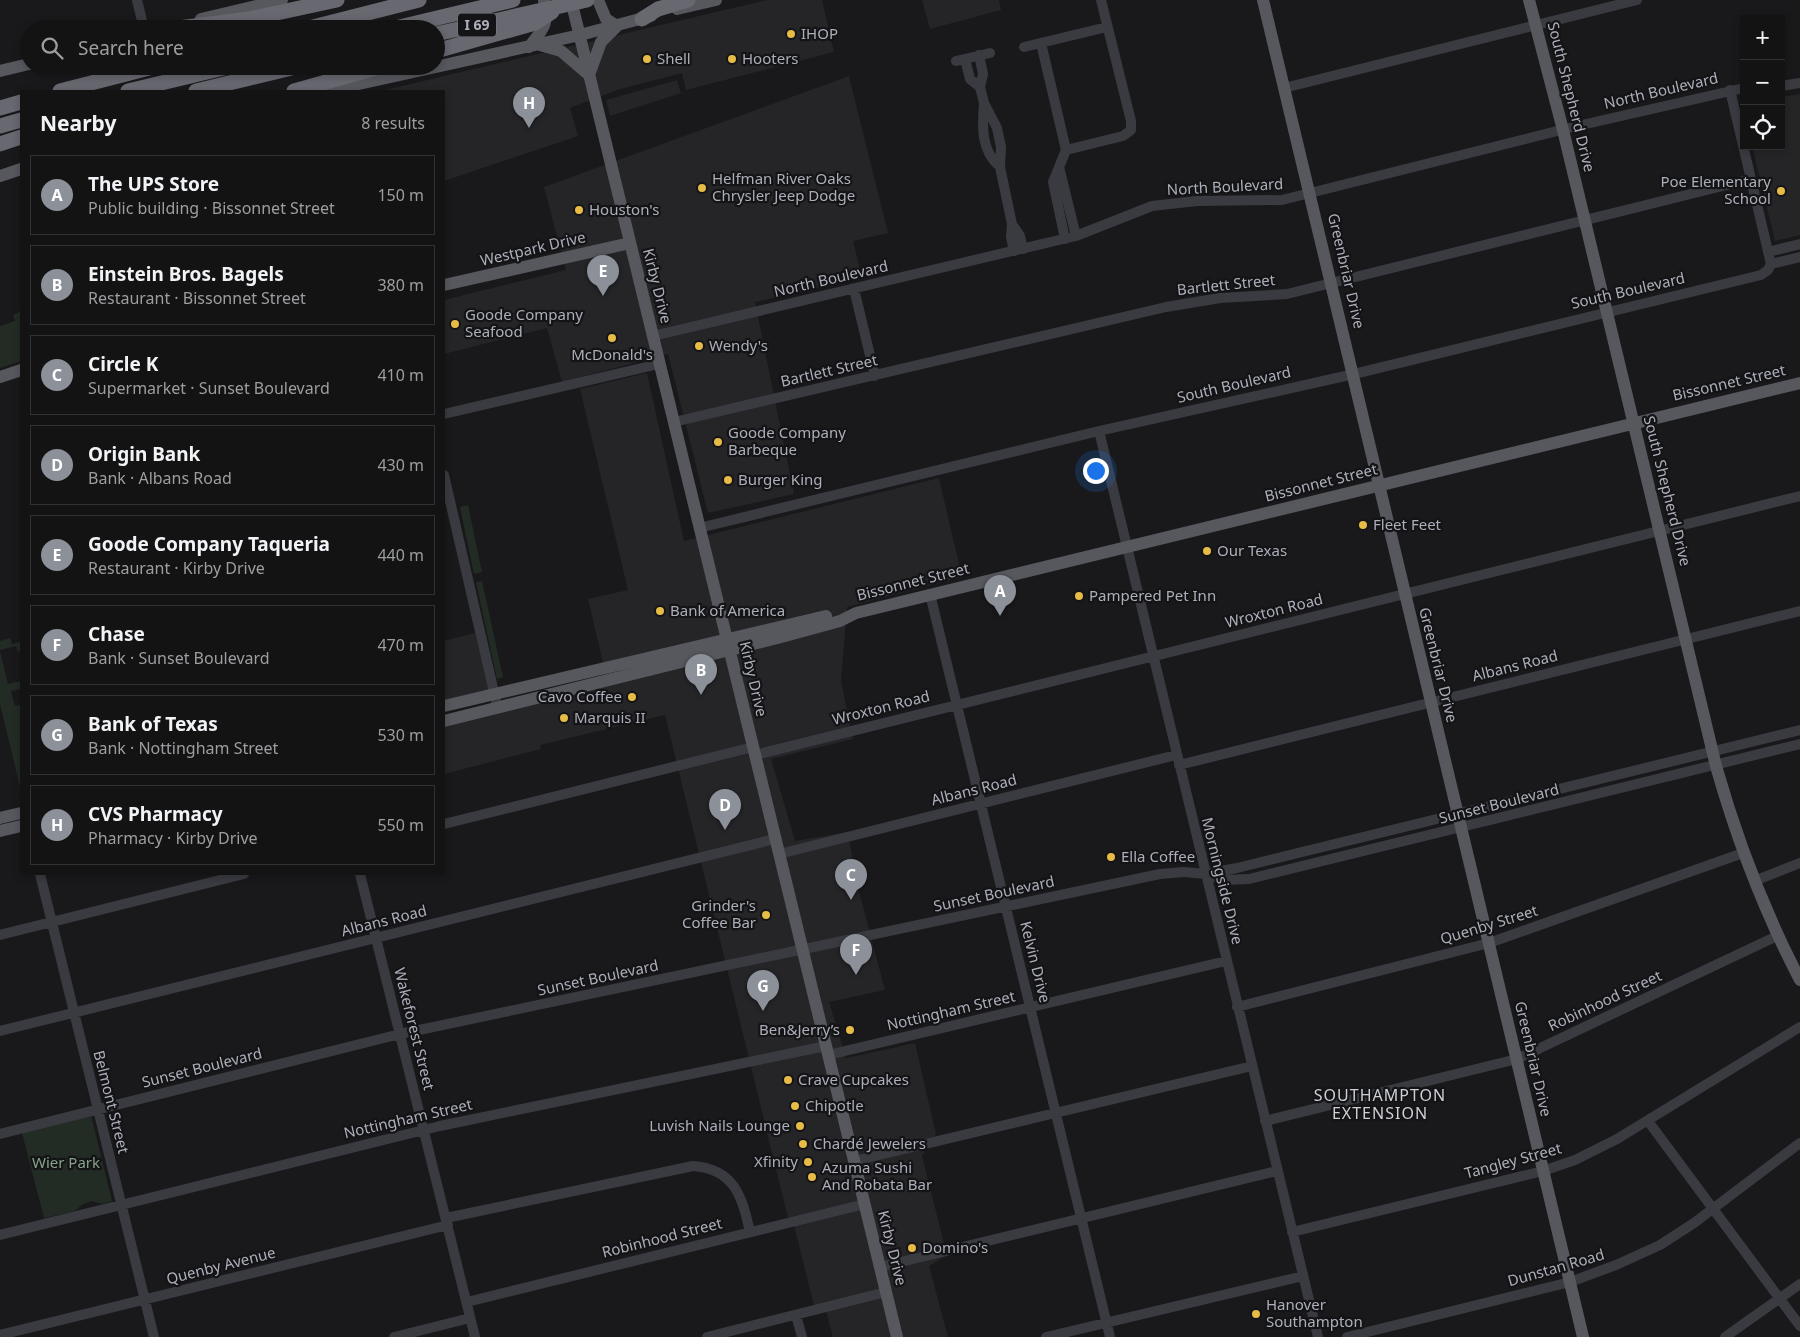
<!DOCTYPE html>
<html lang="en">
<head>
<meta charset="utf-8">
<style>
	:root { --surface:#131314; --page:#202022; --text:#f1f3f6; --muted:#9d9ea0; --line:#323234; --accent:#8c9099 }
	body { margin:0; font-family:"Noto Sans",sans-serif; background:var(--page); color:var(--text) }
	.controls { position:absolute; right:15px; top:15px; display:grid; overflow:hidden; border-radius:0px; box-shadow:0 2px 8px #0003 }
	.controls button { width:45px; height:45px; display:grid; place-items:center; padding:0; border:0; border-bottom:1px solid var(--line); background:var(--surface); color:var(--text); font:25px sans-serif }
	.you { position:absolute; left:1095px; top:470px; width:18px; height:18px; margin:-12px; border:4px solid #fff; border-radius:50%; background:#1a73e8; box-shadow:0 0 0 8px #1a73e833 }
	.badge { display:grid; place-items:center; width:32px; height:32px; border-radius:50%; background:var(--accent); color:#fff; font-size:16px; font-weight:700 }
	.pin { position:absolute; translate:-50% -41px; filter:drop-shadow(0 1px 2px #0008) }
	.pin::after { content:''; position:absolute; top:26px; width:18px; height:15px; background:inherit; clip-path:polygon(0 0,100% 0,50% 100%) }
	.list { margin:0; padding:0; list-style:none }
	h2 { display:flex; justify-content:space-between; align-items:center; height:65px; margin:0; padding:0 20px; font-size:21px }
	h2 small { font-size:16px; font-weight:400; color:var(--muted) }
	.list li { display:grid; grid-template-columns:32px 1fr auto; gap:15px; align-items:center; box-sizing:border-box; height:80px; margin:0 10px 10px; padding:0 10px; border:1px solid var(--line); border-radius:0px }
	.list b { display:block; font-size:19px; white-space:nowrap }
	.list p { margin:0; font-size:16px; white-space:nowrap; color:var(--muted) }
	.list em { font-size:16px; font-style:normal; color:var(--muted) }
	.icon { flex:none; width:28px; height:28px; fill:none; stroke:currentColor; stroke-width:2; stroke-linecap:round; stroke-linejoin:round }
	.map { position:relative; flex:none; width:1800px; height:1337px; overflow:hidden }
	.search { position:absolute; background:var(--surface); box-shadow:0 2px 8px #0003; left:20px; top:20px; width:425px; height:55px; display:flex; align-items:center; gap:12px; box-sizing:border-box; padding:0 18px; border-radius:28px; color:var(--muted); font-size:19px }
	.panel { position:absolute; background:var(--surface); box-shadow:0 2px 8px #0003; left:20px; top:90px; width:425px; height:785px; border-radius:0px }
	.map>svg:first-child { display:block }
	.built { fill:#252528 }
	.green { fill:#232b25 }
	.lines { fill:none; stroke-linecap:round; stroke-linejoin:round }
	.minor { stroke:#3a3b40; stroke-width:10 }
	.major { stroke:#56585e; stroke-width:12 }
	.highway { stroke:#676870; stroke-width:15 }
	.poi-dot { fill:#e6bb46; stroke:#141416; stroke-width:2 }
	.labels { text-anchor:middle; stroke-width:4.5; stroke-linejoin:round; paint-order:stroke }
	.shield { fill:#141416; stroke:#7e8089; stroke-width:1 }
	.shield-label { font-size:14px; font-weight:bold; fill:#acafba }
	.poi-label { font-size:15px; fill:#acafba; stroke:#141416; text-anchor:start }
	.street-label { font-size:15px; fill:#acafba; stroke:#141416 }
	.park-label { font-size:15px; fill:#85a389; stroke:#141416 }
	.neighbourhood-label { font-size:16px; letter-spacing:1px; fill:#cdcfd6; stroke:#141416 }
</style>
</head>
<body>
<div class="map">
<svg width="1800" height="1337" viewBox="0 0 1800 1337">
	<rect width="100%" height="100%" fill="#19191b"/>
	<!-- built -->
	<path class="built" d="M 767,0 L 822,0 L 834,52 L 686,90 L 682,73 L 617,90 L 570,108 L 578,136 L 444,181 L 444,91 L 381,91 Z
		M 922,0 L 999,0 L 1001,10 L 930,29 Z
		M 849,76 L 888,233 L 853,241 L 862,278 L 755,302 L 794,494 L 708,513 L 668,354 L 562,382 L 547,328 L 444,354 L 444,300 L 566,270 L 544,187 Z
		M 677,80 L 681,93 L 610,116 L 606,100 Z
		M 1800,94 L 1800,235 L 1775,241 L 1752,146 L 1781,146 L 1781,97 Z
		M 647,373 L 684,541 L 939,478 L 962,577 L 847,607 L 841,681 L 853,739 L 771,759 L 795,841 L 848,832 L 856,880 L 885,990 L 829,1002 L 846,1058 L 915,1043 L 936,1134 L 922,1156 L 947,1255 L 929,1266 L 948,1337 L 833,1337 L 824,1304 L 814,1306 L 792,1217 L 788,1218 L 665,715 L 540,745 L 541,749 L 444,774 L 444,725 L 608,684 L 588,599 L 628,590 L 580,389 Z
		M 475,633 L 489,691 L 444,702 L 444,641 Z"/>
	<!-- green -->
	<path class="green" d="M 21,311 L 21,361 L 0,368 L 0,326 L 15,321 L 13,315 Z
		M 468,505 L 482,572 L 474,574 L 460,507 Z
		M 482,581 L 503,677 L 497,679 L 476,582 Z
		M 10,638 L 12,644 L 21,642 L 21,651 L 18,652 L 16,646 L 0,650 L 0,641 Z
		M 0,651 L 8,684 L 21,681 L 21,689 L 11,691 L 15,706 L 21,705 L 21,791 L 0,704 Z
		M 91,1115 L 112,1201 L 102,1204 L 92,1201 L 83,1204 L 75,1211 L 44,1218 L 22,1133 Z"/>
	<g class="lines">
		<!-- minor -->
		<path class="minor" d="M 137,0 L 144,29
			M 1041,43 L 1066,150 L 1053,182 L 1065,239
			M 1024,47 L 1107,27
			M 979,55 L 983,74 L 980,87 L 984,103 L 997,128 L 1001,147 L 1000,167 L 1012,224 L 1011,237 L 1014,251
			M 965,59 L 970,79 L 980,87
			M 956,61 L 990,53
			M 1781,86 L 1800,83
			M 1284,88 L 1637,0
			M 984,104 C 982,127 981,151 1000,167
			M 1066,150 L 1123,136 L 1131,130 L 1131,121 L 1101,0
			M 1059,167 L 1076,236
			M 1012,224 L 1020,236 L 1023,249
			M 1768,252 L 1800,244
			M 1771,264 L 1800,257
			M 854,289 L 875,376
			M 653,336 L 1076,236 L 1152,206 L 1197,201 L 1282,200 L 1573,127 L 1744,88
			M 444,414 L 659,364
			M 674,422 L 1166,307 L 1220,298 L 1287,294 L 1751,179
			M 1099,431 L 1318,1337
			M 444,475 L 496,701
			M 699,528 L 1099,431 L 1354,374 L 1761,275 L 1768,270 L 1771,264 L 1730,90
			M 930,594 L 1110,1337
			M 755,755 L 1800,496
			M 1179,765 L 1800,611
			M 444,824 L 753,747
			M 779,854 L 1176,755
			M 40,874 L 154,1337
			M 360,874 L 475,1337
			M 1205,874 L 1224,880 L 1249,879 L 1800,744
			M 1754,881 L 1800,863
			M 0,935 L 244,874
			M 1237,1007 L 1489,943 L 1743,853
			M 0,1031 L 775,839
			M 828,1055 L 1226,961
			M 1265,1121 L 1517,1059 L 1777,936
			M 1648,1121 L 1800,1326
			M 0,1134 L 400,1034 L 1160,874 L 1184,872 L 1205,874 L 1237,868 L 1800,730
			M 854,1161 L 1252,1066
			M 446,1218 L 693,1166 C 735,1169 742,1197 750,1232
			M 1292,1232 L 1543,1171 L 1575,1160 L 1617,1139 L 1800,1027
			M 0,1235 L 440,1126 L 826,1046
			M 880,1267 L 1277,1171
			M 467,1302 L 865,1204
			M 796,1315 L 802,1337
			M 0,1335 L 448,1225
			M 394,1337 L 470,1318
			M 707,1337 L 886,1292
			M 1046,1337 L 1303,1276
			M 1347,1337 L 1570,1282 L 1616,1265 L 1660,1245 L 1694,1223 L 1800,1143
			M 1725,1337 L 1800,1284"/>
		<!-- major -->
		<path class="major" d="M 571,0 L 897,1337
			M 1263,0 L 1583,1337
			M 1529,0 L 1563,130 L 1716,766 C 1737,840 1764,911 1800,980
			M 677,9 L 716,0
			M 201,19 L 282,0
			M 540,45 L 561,51 L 589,75
			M 529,47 C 544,28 549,24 544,0
			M 0,71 L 29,64
			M 589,75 L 601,42 L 617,26 L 606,19 L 598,0
			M 327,91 L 580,35 L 651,16
			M 0,176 L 21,169
			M 444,285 L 630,243
			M 0,377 L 21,370
			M 444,706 L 826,616
			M 444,721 L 785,636 L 840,621 L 856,613 L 1800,383
			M 0,818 L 21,813
			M 0,831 L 21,826"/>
		<!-- highway -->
		<path class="highway" d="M 642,19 L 658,9 L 688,0
			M 171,29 L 249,19 L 337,0
			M 305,29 L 419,0
			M 391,29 L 513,0
			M 436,34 L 587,0
			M 436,51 L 535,23 L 552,12
			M 60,91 L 157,66
			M 128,91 L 232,66
			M 196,91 L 300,66
			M 294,91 L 383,66
			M 0,108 L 21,102
			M 0,126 L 21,120
			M 0,144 L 21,137"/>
	</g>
	<!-- markers -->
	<g class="poi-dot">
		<circle cx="791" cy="34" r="5"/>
		<circle cx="647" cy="59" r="5"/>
		<circle cx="732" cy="59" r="5"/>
		<circle cx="702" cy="188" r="5"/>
		<circle cx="1781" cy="191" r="5"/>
		<circle cx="579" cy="210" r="5"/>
		<circle cx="455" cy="324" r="5"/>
		<circle cx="612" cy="338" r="5"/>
		<circle cx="699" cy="346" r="5"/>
		<circle cx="718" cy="442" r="5"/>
		<circle cx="728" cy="480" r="5"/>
		<circle cx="1363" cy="525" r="5"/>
		<circle cx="1207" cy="551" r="5"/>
		<circle cx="1079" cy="596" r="5"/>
		<circle cx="660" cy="611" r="5"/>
		<circle cx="632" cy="697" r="5"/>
		<circle cx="564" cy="718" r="5"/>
		<circle cx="1111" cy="857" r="5"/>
		<circle cx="766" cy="915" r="5"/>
		<circle cx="850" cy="1030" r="5"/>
		<circle cx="788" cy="1080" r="5"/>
		<circle cx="795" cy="1106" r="5"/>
		<circle cx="800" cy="1126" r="5"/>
		<circle cx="803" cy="1144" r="5"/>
		<circle cx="808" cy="1162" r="5"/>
		<circle cx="812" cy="1177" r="5"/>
		<circle cx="912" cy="1248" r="5"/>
		<circle cx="1256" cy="1314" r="5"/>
	</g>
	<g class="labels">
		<!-- shield labels -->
		<rect class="shield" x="458" y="13.5" width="38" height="23" rx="4"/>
		<g class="shield-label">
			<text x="477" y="30">I 69</text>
		</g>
		<!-- poi labels -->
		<g class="poi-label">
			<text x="801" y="39">IHOP</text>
			<text x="657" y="64">Shell</text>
			<text x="742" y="64">Hooters</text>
			<text x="712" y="184">Helfman River Oaks<tspan x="712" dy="17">Chrysler Jeep Dodge</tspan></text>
			<text x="1771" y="187" text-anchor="end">Poe Elementary<tspan x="1771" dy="17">School</tspan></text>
			<text x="589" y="215">Houston's</text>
			<text x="465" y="320">Goode Company<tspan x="465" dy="17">Seafood</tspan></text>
			<text x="709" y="351">Wendy's</text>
			<text x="612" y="360" text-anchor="middle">McDonald's</text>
			<text x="728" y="438">Goode Company<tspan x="728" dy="17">Barbeque</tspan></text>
			<text x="738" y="485">Burger King</text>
			<text x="1373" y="530">Fleet Feet</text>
			<text x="1217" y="556">Our Texas</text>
			<text x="1089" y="601">Pampered Pet Inn</text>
			<text x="670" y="616">Bank of America</text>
			<text x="622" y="702" text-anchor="end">Cavo Coffee</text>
			<text x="574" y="723">Marquis II</text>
			<text x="1121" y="862">Ella Coffee</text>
			<text x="756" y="911" text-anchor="end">Grinder's<tspan x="756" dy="17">Coffee Bar</tspan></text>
			<text x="840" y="1035" text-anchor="end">Ben&amp;Jerry’s</text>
			<text x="798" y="1085">Crave Cupcakes</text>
			<text x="805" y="1111">Chipotle</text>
			<text x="790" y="1131" text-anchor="end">Luvish Nails Lounge</text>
			<text x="813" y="1149">Chardé Jewelers</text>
			<text x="798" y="1167" text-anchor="end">Xfinity</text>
			<text x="822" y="1173">Azuma Sushi<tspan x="822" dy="17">And Robata Bar</tspan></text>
			<text x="922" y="1253">Domino's</text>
			<text x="1266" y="1310">Hanover<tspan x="1266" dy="17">Southampton</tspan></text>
		</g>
		<!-- street labels -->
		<g class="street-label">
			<text transform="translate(1661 91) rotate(-13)" y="5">North Boulevard</text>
			<text transform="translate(1571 97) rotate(76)" y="5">South Shepherd Drive</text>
			<text transform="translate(1225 187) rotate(-3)" y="5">North Boulevard</text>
			<text transform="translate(533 249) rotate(-13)" y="5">Westpark Drive</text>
			<text transform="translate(1346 271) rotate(77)" y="5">Greenbriar Drive</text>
			<text transform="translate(831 279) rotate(-13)" y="5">North Boulevard</text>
			<text transform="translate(1226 285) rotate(-6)" y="5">Bartlett Street</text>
			<text transform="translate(657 286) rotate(76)" y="5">Kirby Drive</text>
			<text transform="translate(1628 291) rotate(-13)" y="5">South Boulevard</text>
			<text transform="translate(829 371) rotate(-13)" y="5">Bartlett Street</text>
			<text transform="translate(1729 383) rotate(-13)" y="5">Bissonnet Street</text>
			<text transform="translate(1234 385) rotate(-13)" y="5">South Boulevard</text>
			<text transform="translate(1321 483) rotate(-14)" y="5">Bissonnet Street</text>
			<text transform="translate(1667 491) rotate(76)" y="5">South Shepherd Drive</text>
			<text transform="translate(913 582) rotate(-14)" y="5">Bissonnet Street</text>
			<text transform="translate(1274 611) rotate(-14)" y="5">Wroxton Road</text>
			<text transform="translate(1438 665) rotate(76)" y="5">Greenbriar Drive</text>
			<text transform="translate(1515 666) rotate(-14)" y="5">Albans Road</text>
			<text transform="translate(753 679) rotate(77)" y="5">Kirby Drive</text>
			<text transform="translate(881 708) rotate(-14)" y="5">Wroxton Road</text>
			<text transform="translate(974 790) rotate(-14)" y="5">Albans Road</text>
			<text transform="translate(1499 804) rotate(-14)" y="5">Sunset Boulevard</text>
			<text transform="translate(1222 881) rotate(76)" y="5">Morningside Drive</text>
			<text transform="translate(994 894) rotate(-12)" y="5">Sunset Boulevard</text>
			<text transform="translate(384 921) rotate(-14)" y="5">Albans Road</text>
			<text transform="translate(1489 925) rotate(-17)" y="5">Quenby Street</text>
			<text transform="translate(1035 962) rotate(76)" y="5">Kelvin Drive</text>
			<text transform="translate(598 978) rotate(-12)" y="5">Sunset Boulevard</text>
			<text transform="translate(1605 1001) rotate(-25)" y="5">Robinhood Street</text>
			<text transform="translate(951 1011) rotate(-13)" y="5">Nottingham Street</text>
			<text transform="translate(414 1029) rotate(76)" y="5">Wakeforest Street</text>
			<text transform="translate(1533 1059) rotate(77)" y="5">Greenbriar Drive</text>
			<text transform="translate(202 1068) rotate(-14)" y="5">Sunset Boulevard</text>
			<text transform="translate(111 1102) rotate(76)" y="5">Belmont Street</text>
			<text transform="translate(408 1119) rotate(-13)" y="5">Nottingham Street</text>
			<text transform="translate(1513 1161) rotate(-15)" y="5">Tangley Street</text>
			<text transform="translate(662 1238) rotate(-14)" y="5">Robinhood Street</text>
			<text transform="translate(892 1248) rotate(76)" y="5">Kirby Drive</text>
			<text transform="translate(221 1266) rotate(-14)" y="5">Quenby Avenue</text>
			<text transform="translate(1556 1268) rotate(-16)" y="5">Dunstan Road</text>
		</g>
		<!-- park labels -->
		<g class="park-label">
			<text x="66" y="1168">Wier Park</text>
		</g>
		<!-- neighbourhood labels -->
		<g class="neighbourhood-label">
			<text x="1380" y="1101">SOUTHAMPTON<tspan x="1380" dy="18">EXTENSION</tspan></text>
		</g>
	</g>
</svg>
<div class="controls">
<button>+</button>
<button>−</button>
<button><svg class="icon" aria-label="locate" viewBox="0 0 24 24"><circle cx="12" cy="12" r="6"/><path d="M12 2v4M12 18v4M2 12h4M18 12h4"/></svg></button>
</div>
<div class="you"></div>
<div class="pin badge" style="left:1000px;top:616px">A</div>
<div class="pin badge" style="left:701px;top:695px">B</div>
<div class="pin badge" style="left:851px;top:900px">C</div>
<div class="pin badge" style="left:725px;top:830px">D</div>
<div class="pin badge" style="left:603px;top:296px">E</div>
<div class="pin badge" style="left:856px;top:975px">F</div>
<div class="pin badge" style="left:763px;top:1011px">G</div>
<div class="pin badge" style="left:529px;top:128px">H</div>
<div class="search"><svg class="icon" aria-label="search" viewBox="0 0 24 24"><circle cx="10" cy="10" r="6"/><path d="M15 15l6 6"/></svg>Search here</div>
<section class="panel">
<h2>Nearby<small>8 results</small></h2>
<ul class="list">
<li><span class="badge">A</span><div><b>The UPS Store</b><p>Public building · Bissonnet Street</p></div><em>150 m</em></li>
<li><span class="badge">B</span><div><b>Einstein Bros. Bagels</b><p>Restaurant · Bissonnet Street</p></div><em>380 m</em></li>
<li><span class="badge">C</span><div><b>Circle K</b><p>Supermarket · Sunset Boulevard</p></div><em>410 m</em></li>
<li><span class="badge">D</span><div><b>Origin Bank</b><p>Bank · Albans Road</p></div><em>430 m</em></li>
<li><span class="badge">E</span><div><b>Goode Company Taqueria</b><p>Restaurant · Kirby Drive</p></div><em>440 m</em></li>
<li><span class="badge">F</span><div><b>Chase</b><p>Bank · Sunset Boulevard</p></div><em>470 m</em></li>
<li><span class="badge">G</span><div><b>Bank of Texas</b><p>Bank · Nottingham Street</p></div><em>530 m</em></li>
<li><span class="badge">H</span><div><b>CVS Pharmacy</b><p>Pharmacy · Kirby Drive</p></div><em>550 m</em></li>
</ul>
</section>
</div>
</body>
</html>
